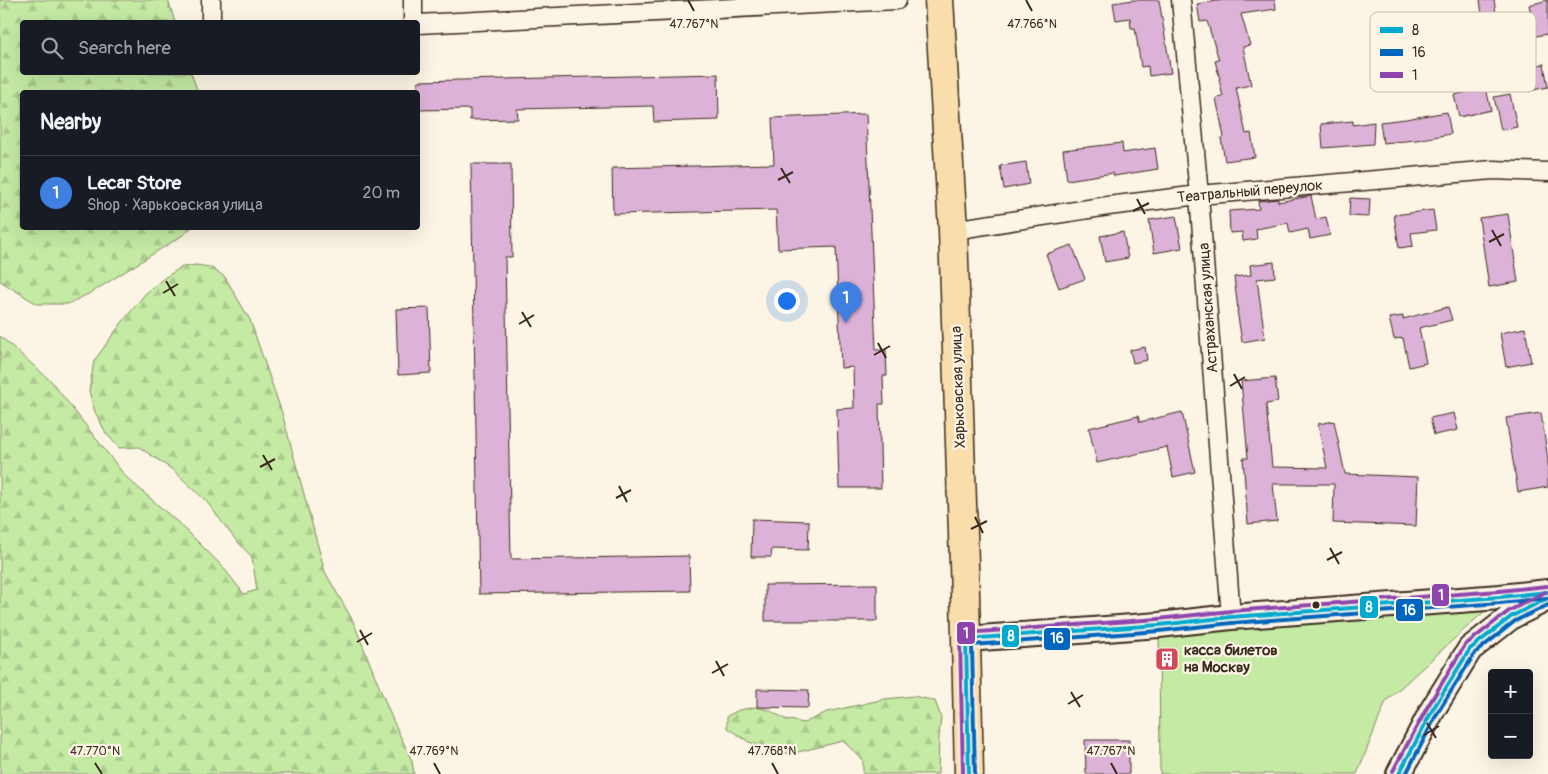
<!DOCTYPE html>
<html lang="en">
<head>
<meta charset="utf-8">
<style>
	:root { --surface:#171b24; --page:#242831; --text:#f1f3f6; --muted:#9ea1a6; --line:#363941; --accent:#d1495b }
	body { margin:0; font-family:Pangolin,sans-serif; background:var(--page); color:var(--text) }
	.controls { position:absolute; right:15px; bottom:15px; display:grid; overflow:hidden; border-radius:5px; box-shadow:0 5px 20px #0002 }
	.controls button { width:45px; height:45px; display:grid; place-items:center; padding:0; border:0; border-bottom:1px solid var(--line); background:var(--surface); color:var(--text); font:25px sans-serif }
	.you { position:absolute; left:786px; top:300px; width:18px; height:18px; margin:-12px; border:4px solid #fff; border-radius:50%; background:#1a73e8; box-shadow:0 0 0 8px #1a73e833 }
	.badge { display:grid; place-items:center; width:32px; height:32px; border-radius:50%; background:var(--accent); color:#fff; font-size:16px; font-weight:700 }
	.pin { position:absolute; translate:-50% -41px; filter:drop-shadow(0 1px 2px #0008) }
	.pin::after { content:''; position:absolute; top:26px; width:18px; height:15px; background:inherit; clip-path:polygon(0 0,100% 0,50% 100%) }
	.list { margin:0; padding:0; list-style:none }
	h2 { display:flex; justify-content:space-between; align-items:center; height:65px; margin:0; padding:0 20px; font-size:21px }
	h2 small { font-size:16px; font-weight:400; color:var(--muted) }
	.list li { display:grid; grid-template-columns:32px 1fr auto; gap:15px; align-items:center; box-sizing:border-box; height:75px; padding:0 20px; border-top:1px solid var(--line) }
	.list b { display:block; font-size:19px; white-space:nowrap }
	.list p { margin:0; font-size:16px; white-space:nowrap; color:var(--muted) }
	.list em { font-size:16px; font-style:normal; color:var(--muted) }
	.icon { flex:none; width:28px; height:28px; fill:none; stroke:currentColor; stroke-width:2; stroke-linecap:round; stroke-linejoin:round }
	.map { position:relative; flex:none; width:1548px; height:774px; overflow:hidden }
	.search { position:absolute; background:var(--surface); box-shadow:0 5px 20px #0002; left:20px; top:20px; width:400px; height:55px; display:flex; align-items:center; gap:12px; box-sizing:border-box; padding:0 18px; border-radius:5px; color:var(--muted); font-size:19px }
	.panel { position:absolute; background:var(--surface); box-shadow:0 5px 20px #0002; left:20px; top:90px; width:400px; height:140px; border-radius:5px }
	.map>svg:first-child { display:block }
	.forest { fill:url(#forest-firs); stroke:#808a61 }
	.park { fill:#c4eaa4; stroke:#808a61 }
	.building { fill:#ddb2d8; stroke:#3b2a1e }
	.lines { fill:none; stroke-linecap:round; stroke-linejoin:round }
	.street-casing { stroke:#3b2a1e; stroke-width:21 }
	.secondary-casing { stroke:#3b2a1e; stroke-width:28 }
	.highway-casing { stroke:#3b2a1e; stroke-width:31 }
	.street { stroke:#fcf5e5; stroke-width:18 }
	.secondary { stroke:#fcf5e5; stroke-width:24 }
	.highway { stroke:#f9deab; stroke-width:28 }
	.bus-1-casing { stroke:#fcf5e5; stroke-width:8 }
	.bus-2-casing { stroke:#fcf5e5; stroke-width:8 }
	.bus-3-casing { stroke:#fcf5e5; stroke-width:8 }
	.bus-1 { stroke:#00a9ce; stroke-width:4 }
	.bus-2 { stroke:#0065bd; stroke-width:4 }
	.bus-3 { stroke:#8e44ad; stroke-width:4 }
	.ticks { fill:none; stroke:#3b2a1e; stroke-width:2 }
	.bus-dot { fill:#3b2a1e; stroke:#fcf5e5; stroke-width:2 }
	.labels { text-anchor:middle; stroke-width:4.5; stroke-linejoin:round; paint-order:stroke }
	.street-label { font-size:15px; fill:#3b2a1e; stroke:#fcf5e5 }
	.poi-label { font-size:15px; font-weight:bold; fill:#3b2a1e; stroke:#fcf5e5; text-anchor:start }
	.key { fill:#fcf5e5; stroke:#c2b8a9; stroke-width:1 }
	.key-label { font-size:14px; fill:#3b2a1e }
	.ticks-label { font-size:12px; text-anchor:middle; fill:#3b2a1e; stroke:#fcf5e5; stroke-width:4.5; stroke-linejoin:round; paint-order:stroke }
	.line-badge { stroke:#fcf5e5; stroke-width:2 }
	.badge-label { font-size:14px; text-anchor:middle; font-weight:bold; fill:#fff }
</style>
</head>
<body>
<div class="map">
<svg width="1548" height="774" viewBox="0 0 1548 774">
	<defs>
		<pattern id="forest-firs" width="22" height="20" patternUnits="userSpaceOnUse" patternTransform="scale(1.25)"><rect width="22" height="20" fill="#c4eaa4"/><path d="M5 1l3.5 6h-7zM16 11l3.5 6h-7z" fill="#a9c98d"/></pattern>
	</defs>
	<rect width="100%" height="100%" fill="#fcf5e5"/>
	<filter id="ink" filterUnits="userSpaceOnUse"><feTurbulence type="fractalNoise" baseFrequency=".02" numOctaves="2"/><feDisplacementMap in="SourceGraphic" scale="10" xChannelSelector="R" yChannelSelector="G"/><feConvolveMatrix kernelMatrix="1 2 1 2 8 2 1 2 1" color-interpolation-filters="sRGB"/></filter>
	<g filter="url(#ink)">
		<!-- forest -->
		<path class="forest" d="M 0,0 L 168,0 L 175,22 L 22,22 L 22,72 L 191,73 L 198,92 L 22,92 L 22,228 L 191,228 L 183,235 L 94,291 L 68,304 L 37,304 L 0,281 Z
			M 196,265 L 210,267 L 225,277 L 250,320 L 282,413 L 325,572 L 353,621 L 391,716 L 412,761 L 414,774 L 0,774 L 0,336 L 51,381 L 126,477 L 183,527 L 222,566 L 244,594 L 257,590 L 252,557 L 235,539 L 206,501 L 173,470 L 139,447 L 119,448 L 106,433 L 95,412 L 89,391 L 94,361 L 120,325 L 145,294 L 164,278 L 182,267 Z
			M 914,696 L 935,701 L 941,717 L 939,737 L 938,774 L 863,774 L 863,760 L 843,741 L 790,754 L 749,742 L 727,728 L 727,716 L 739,710 L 755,707 L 769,710 L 785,719 L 804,723 L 827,712 L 885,699 Z"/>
		<!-- park -->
		<path class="park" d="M 1500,597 L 1386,701 L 1357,774 L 1160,774 L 1159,625 Z"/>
		<!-- building -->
		<path class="building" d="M 1133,0 L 1159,0 L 1171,73 L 1149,76 L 1148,66 L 1141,67 L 1135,28 L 1131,28 L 1130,18 L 1116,20 L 1113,3 Z
			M 1224,0 L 1275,0 L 1276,9 L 1241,14 L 1250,45 L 1243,47 L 1251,85 L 1236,88 L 1246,134 L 1251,133 L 1255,157 L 1225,161 L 1221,138 L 1224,137 L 1216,98 L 1223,97 L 1219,79 L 1220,79 L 1215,61 L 1219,60 L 1207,21 L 1200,22 L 1197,4 Z
			M 1480,0 L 1494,0 L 1497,19 L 1483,21 Z
			M 1548,0 L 1548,34 L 1536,36 L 1529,5 Z
			M 1544,64 L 1548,87 L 1528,91 L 1523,67 Z
			M 718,74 L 719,120 L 654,122 L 653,106 L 517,109 L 518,119 L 470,120 L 470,109 L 418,110 L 418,81 Z
			M 1486,88 L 1491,110 L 1459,117 L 1454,95 Z
			M 1510,94 L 1517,127 L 1501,130 L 1494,97 Z
			M 1447,112 L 1451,134 L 1416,140 L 1383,143 L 1380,122 L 1406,119 Z
			M 866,114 L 876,350 L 886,350 L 887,376 L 883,376 L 884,404 L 879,404 L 881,488 L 839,488 L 837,409 L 854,408 L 853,367 L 841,368 L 836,247 L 778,249 L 776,210 L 613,214 L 612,168 L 774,164 L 772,118 Z
			M 1353,121 L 1353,125 L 1374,122 L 1373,144 L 1323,148 L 1321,124 Z
			M 1122,143 L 1123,153 L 1155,148 L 1158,169 L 1114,176 L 1113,173 L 1067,180 L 1063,150 Z
			M 1026,162 L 1029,184 L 1004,189 L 1000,166 Z
			M 471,164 L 511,164 L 512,257 L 505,257 L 511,559 L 689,556 L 690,591 L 479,594 Z
			M 1311,196 L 1316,219 L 1326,217 L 1330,235 L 1310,239 L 1308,229 L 1290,233 L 1288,223 L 1256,229 L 1257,239 L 1243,241 L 1242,232 L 1230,233 L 1229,211 L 1259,209 L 1258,201 L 1278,199 L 1278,202 Z
			M 1350,198 L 1370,199 L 1369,217 L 1349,216 Z
			M 1433,210 L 1436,230 L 1411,233 L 1413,246 L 1399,248 L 1394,215 Z
			M 1508,214 L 1518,282 L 1489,287 L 1479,218 Z
			M 1176,216 L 1182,248 L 1154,253 L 1149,220 Z
			M 1123,232 L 1128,258 L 1105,262 L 1100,236 Z
			M 1072,245 L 1085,279 L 1059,288 L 1046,254 Z
			M 1274,262 L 1275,277 L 1257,279 L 1265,338 L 1242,342 L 1237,310 L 1238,310 L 1234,277 L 1251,275 L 1250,265 Z
			M 1448,307 L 1452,320 L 1419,328 L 1426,363 L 1409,367 L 1403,338 L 1394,339 L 1389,318 L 1403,316 L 1403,319 Z
			M 429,308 L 431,373 L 398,375 L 396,309 Z
			M 1525,328 L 1531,362 L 1506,367 L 1500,333 Z
			M 1145,347 L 1147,360 L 1133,363 L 1130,350 Z
			M 1275,378 L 1278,402 L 1266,404 L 1272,467 L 1327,468 L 1318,424 L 1334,421 L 1345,474 L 1418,477 L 1416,526 L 1333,523 L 1334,484 L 1273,484 L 1277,521 L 1248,524 L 1243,458 L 1248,458 L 1241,381 Z
			M 1182,412 L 1195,472 L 1173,477 L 1167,447 L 1097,463 L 1089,428 L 1138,416 L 1140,422 Z
			M 1454,413 L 1458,430 L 1434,435 L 1430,418 Z
			M 1541,413 L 1548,460 L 1548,487 L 1518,492 L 1506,418 Z
			M 752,519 L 809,521 L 808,550 L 772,549 L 771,557 L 751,557 Z
			M 877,584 L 877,621 L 765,621 L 765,585 Z
			M 757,689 L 809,690 L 808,708 L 757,707 Z
			M 1085,740 L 1129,740 L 1129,774 L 1086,774 Z"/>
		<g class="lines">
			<!-- street casing -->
			<g class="street-casing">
				<path id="street" d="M 211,0 L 211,22
					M 413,0 L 413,22
					M 1181,0 L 1199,195 L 1231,617
					M 418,24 L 897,0
					M 953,230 L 1108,206 L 1199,195 L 1493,170 L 1548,172"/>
			</g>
			<!-- secondary casing -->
			<g class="secondary-casing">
				<path id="secondary" d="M 966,639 L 1079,631 L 1159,625 L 1231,617 L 1500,597 L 1548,592
					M 1399,774 L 1433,709 L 1470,649 L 1512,616 L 1548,598"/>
			</g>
			<!-- highway casing -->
			<g class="highway-casing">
				<path id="highway" d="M 939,0 L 953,230 L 965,594 L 969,774"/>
			</g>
			<!-- street -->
			<use href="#street" class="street"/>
			<!-- secondary -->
			<use href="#secondary" class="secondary"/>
			<!-- highway -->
			<use href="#highway" class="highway"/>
			<!-- bus-1 casing -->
			<g class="bus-1-casing">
				<path id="bus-1" d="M 969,774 L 966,639 L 1159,625 L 1231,617 L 1500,597 L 1548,592
					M 1399,774 L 1433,709 L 1470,649 L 1512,616 L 1548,598"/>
			</g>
			<!-- bus-2 casing -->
			<g class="bus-2-casing">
				<path id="bus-2" d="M 975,774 L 972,645 L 1159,631 L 1232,623 L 1500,603 L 1548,598
					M 1406,774 L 1438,712 L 1475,653 L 1515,621 L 1548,605"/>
			</g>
			<!-- bus-3 casing -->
			<g class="bus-3-casing">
				<path id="bus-3" d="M 1393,771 L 1428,706 L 1465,645 L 1509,611 L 1545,592
					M 963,774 L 960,639 L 961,636 L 964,633 L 1158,619 L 1231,611 L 1499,591 L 1547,586"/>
			</g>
			<!-- bus-1 -->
			<use href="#bus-1" class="bus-1"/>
			<!-- bus-2 -->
			<use href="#bus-2" class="bus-2"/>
			<!-- bus-3 -->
			<use href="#bus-3" class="bus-3"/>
		</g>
	</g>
	<!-- ticks -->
	<path class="ticks" d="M 688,0 L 694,11M 1026,0 L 1032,11M 781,168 L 790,183M 778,180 L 793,172M 1137,199 L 1145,214M 1133,211 L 1149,203M 1492,230 L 1501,246M 1489,242 L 1504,234M 166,281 L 175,296M 163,293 L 178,284M 522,312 L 531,327M 519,324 L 534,315M 878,343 L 886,358M 874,355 L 890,346M 1234,374 L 1242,389M 1230,386 L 1245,377M 263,455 L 272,470M 260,467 L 275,459M 619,486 L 627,502M 616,498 L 631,490M 975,517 L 983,533M 971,529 L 987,521M 1330,548 L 1339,564M 1327,560 L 1342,552M 360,630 L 368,645M 357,642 L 372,633M 716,661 L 724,676M 712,673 L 728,664M 1071,692 L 1080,707M 1068,704 L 1083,695M 1427,723 L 1436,738M 1424,735 L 1439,726M 95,763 L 102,774M 434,763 L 440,774M 772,763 L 778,774M 1111,763 L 1117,774"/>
	<!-- icons -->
	<defs>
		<g id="building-square" transform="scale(1.25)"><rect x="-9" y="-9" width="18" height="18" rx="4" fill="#d1495b" stroke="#fcf5e5"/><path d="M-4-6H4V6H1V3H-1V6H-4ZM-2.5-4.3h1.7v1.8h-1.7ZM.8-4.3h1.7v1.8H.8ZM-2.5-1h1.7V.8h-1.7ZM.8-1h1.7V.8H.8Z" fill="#fff"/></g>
	</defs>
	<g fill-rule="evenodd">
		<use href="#building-square" x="1167" y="659"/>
	</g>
	<!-- markers -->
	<circle class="bus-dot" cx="1316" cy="605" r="4.5"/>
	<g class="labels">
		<!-- street labels -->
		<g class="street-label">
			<text transform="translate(1250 191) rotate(-5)" y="5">Театральный переулок</text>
			<text transform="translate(1208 308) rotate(-94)" y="5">Астраханская улица</text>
			<text transform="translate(958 387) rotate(-92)" y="5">Харьковская улица</text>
		</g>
		<!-- poi labels -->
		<g class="poi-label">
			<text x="1184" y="655">касса билетов<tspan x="1184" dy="17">на Москву</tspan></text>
		</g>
	</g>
	<!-- legend -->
	<rect x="1370" y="12" width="166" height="80" rx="8" class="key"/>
	<rect x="1380" y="27" width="23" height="6" fill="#00a9ce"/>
	<rect x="1380" y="49" width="23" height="7" fill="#0065bd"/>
	<rect x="1380" y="72" width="23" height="6" fill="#8e44ad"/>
	<g class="key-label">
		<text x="1412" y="35">8</text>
		<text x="1412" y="57">16</text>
		<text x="1412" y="80">1</text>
	</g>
	<g class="ticks-label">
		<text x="694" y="28">47.767°N</text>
		<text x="1032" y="28">47.766°N</text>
		<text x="95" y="755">47.770°N</text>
		<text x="434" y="755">47.769°N</text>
		<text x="772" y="755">47.768°N</text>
		<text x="1111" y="755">47.767°N</text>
	</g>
	<g class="line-badge">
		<rect x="1431" y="583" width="19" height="24" rx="5" fill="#8e44ad"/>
		<rect x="1359" y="595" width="20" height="24" rx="5" fill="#00a9ce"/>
		<rect x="1395" y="598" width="29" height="24" rx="5" fill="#0065bd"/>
		<rect x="956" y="621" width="20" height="24" rx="5" fill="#8e44ad"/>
		<rect x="1001" y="624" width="19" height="24" rx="5" fill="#00a9ce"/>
		<rect x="1043" y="627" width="28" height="24" rx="5" fill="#0065bd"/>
	</g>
	<g class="badge-label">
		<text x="1441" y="600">1</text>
		<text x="1369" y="612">8</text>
		<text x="1409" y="615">16</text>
		<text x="966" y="638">1</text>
		<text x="1011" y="641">8</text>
		<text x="1057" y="643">16</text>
	</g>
</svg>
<div class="controls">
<button>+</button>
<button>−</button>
</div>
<div class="you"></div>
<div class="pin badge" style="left:846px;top:323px;background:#3f7fe0">1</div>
<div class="search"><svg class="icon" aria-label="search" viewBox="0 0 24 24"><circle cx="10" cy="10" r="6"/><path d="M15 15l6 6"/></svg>Search here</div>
<section class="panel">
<h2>Nearby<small></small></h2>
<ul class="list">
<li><span class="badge" style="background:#3f7fe0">1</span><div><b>Lecar Store</b><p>Shop · Харьковская улица</p></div><em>20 m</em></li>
</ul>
</section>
</div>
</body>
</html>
